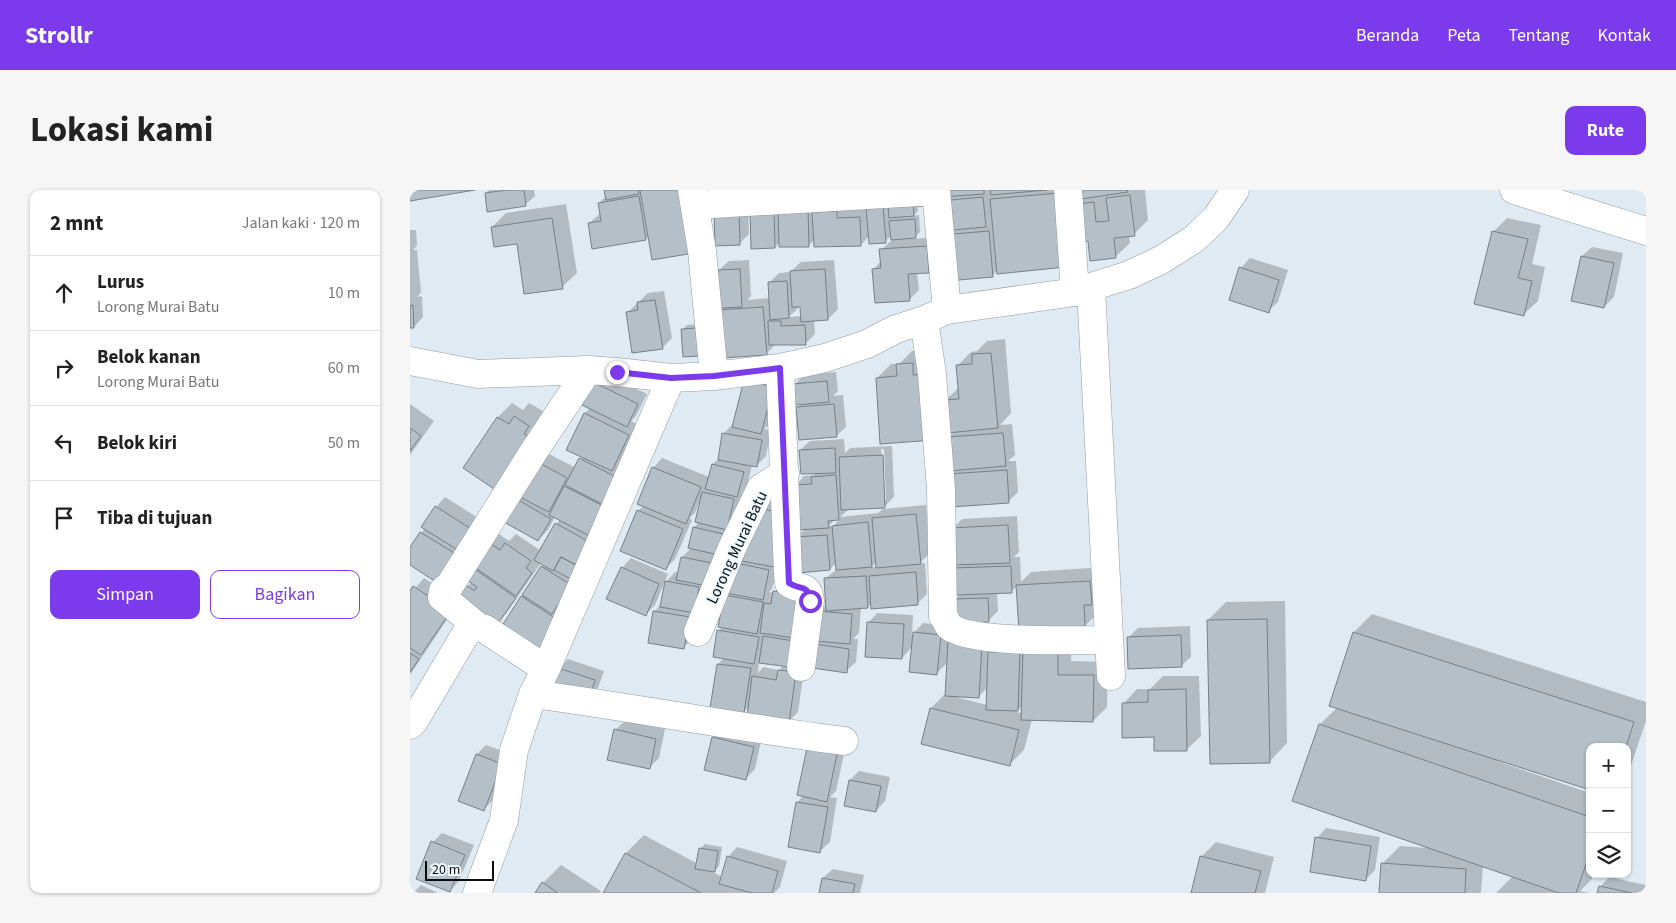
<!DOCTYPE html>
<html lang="id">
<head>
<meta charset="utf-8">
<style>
	:root { --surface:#fff; --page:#f6f6f6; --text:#222; --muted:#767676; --line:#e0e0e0; --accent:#7c3aed }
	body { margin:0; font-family:"Source Sans 3",sans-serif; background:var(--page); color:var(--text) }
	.controls { position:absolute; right:15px; bottom:15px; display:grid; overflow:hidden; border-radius:10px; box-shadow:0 1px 4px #0004 }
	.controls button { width:45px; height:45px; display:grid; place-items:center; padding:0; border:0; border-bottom:1px solid var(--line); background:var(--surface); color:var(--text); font:25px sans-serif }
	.scale { position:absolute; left:15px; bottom:12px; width:69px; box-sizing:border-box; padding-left:5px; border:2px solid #090d0f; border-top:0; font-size:14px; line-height:18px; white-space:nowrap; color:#090d0f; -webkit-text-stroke:4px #eef7fe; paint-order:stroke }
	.stop { position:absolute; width:15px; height:15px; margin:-11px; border:4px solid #7c3aed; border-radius:50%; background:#fff }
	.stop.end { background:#7c3aed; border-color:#fff; box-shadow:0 1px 5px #0008 }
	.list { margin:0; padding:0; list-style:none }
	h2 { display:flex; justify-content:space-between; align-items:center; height:65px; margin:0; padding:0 20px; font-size:21px }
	h2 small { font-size:16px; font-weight:400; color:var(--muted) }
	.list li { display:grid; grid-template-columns:32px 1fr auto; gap:15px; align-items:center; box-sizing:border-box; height:75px; padding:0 20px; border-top:1px solid var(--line) }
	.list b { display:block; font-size:19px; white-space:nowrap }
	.list p { margin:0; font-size:16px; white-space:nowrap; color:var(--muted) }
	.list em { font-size:16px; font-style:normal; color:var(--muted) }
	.actions { display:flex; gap:10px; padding:15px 20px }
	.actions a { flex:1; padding:11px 0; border:1px solid var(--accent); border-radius:10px; text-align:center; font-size:18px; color:var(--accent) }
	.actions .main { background:var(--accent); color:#fff }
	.icon { flex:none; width:28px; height:28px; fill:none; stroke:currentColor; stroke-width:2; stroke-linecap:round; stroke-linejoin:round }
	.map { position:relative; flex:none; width:1236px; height:703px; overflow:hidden; border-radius:10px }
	header { display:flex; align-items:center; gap:30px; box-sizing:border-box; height:70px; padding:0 25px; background:var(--accent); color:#fff }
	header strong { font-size:24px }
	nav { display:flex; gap:28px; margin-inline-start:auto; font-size:18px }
	.intro { display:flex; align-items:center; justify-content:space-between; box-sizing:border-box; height:120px; padding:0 30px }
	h1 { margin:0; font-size:35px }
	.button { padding:12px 22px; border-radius:10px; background:var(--accent); color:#fff; font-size:18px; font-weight:700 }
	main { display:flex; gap:30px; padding:0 30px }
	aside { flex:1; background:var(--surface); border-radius:10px; box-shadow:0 1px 4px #0004 }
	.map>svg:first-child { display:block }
	.shadow { fill:#0003; fill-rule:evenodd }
	.building { fill:#b4bfc7; stroke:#768088 }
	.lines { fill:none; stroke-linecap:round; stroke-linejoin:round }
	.minor-casing { stroke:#919ba3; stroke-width:29 }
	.minor { stroke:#fff; stroke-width:28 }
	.route { stroke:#7c3aed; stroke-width:6 }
	.labels { text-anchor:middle; stroke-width:4; stroke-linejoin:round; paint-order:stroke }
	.street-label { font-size:16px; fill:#090d0f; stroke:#eef7fe }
</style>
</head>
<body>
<header>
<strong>Strollr</strong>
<nav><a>Beranda</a><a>Peta</a><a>Tentang</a><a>Kontak</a></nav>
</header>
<div class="intro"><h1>Lokasi kami</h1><a class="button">Rute</a></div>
<main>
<aside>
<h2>2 mnt<small>Jalan kaki · 120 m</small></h2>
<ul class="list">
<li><svg class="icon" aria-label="ahead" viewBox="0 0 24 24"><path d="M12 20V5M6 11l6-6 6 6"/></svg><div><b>Lurus</b><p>Lorong Murai Batu</p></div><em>10 m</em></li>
<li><svg class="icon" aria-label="right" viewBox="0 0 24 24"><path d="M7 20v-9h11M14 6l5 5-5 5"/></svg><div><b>Belok kanan</b><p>Lorong Murai Batu</p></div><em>60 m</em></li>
<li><svg class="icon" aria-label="left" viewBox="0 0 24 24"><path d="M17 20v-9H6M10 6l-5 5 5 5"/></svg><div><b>Belok kiri</b></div><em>50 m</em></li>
<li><svg class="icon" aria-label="arrive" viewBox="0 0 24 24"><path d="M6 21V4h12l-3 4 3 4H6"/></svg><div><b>Tiba di tujuan</b></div></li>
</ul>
<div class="actions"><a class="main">Simpan</a><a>Bagikan</a></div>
</aside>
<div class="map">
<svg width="1236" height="703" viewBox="0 0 1236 703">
	<rect width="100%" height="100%" fill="#dfeaf3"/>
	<!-- shadow -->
	<path class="shadow" d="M 79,0 L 124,0 L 125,6 L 115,15 L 76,3 Z
		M 195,0 L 326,0 L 239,46 L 236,49 L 179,33 L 191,23 L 189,13 L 196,6 Z
		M 530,0 L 735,0 L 738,30 L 724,44 L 719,45 L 720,53 L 705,67 L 679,50 L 588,80 L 583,85 L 538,90 Z
		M 507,8 L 508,21 L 503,26 L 509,25 L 510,42 L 503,49 L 526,47 L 528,72 L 519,82 L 507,82 L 509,100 L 499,110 L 464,79 L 471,71 L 471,60 L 482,50 L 482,45 L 475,51 L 459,46 L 451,55 L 405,49 L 399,55 L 370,52 L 365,57 L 341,20 Z
		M 338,10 L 339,44 L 329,54 L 306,54 Z
		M 156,14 L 167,83 L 152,97 L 108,53 L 82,37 L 96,23 Z
		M 1097,28 L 1131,35 L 1122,74 L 1135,77 L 1128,111 L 1113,125 L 1083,42 Z
		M 0,40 L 6,40 L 7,56 L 3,60 L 7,60 L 11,102 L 7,107 L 12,106 L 13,127 L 4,137 L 0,137 Z
		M 1182,57 L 1213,63 L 1204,107 L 1194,117 L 1163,110 L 1172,66 Z
		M 840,68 L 878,80 L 868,112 L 858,121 L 831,78 Z
		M 339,70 L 341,106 L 337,110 L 360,108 L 360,92 L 369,83 L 380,82 L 391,72 L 424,70 L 428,119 L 418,129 L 404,130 L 405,144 L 395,154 L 366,154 L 356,164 L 312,167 L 309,80 L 319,71 ZM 388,116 L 391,116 L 392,126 L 379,127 L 388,118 Z
		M 254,101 L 262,148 L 252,158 L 218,122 L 238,103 Z
		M 292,134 L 293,160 L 273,139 L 277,135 Z
		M 595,149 L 601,223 L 590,235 L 602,234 L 605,265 L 598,271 L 606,271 L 608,302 L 598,312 L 540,284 L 545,279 L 538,248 L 545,241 L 467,188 L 481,174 L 489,174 L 502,161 L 516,160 L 536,210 L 549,197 L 547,176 L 561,162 L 567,161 L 577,151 Z
		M 426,182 L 428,201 L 423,206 L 433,205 L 436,237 L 426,246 L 387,218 L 392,213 L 385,194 L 394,185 Z
		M 194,183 L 237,204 L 226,226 L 221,231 L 228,235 L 211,270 L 208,274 L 215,277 L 136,451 L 127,461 L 112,407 L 134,375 L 131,373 L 95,425 L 86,435 L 50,410 L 0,485 L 0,404 L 14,388 L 48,410 L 61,392 L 56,388 L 80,354 L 89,344 L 99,351 L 106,344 L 131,361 L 146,334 L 151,329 L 145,327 L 138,340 L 128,350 L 93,330 L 135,262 L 166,278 L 173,266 L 175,223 L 180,218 L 173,215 Z
		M 372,188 L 361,233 L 354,239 L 361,240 L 356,266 L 347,275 L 342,275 L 337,297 L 333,301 L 326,329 L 283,448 L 274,457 L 244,422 L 252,413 L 255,393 L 265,382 L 269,383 L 272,367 L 282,357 L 284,337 L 289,332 L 291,313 L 289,313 L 285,323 L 279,328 L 282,330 L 265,369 L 255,379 L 211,360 L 229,320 L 234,315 L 243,278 L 252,268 L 299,287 L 303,274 L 309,268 L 314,243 L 323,234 L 335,191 Z
		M 102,213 L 113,220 L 119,213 L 133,221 L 128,229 L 138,236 L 55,278 L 88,227 Z
		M 0,214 L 24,231 L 0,265 Z
		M 434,249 L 435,263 L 440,258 L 482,256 L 484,307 L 474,317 L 438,320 L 430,327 L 468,323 L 473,319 L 516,315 L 520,363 L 509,374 L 515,373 L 517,404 L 507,414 L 462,413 L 458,417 L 451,417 L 449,443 L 443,449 L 448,449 L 446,472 L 436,481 L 406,455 L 411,450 L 408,422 L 417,414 L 416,388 L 427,379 L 426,373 L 420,379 L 386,348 L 396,338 L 385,296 L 394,286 L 404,285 L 407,282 L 390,260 L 400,251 ZM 471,259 L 474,259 L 476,310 L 473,310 ZM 425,329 L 430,329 L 423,336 L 419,336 ZM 467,371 L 467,377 L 461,377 Z
		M 35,307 L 70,329 L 36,381 L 0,374 L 0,360 L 15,338 L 26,317 Z
		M 354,309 L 384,314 L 362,399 L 359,402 L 364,403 L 374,392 L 395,473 L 388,522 L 378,532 L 339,516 L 334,522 L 302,517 L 308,474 L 314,468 L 309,441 L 313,436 L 315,406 ZM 349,471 L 374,475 L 369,480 L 353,477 L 348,483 Z
		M 607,326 L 609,362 L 604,367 L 610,367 L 611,392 L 621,382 L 694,377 L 689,422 L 675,436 L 607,396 L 602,401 L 587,402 L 588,421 L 578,431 L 545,410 L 551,403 L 544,379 L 549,373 L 542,339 L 552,329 Z
		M 221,368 L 258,384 L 245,415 L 235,425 L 212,378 Z
		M 875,411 L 877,553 L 859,572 L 798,430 L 816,412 Z
		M 467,423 L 503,425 L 502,445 L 513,433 L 540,436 L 581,444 L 580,462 L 589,453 L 662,448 L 661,471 L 698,472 L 697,517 L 683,531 L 622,529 L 614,560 L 600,574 L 513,553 L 521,518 L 536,503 L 538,472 L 527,483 L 502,457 L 492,468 L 458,433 ZM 578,497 L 577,515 L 546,507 L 547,506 L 568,507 ZM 613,515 L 612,523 L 606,522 Z
		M 962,424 L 1236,512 L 1236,531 L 1217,587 L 1217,557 L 1180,557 L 1088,569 L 1087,571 L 1180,603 L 1180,684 L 1183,684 L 1182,689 L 1170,701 L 1180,703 L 1086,703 L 1103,686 L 1073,675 L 1071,703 L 970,703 L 972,674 L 990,656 L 1019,658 L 884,610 L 910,534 L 928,517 L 921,515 L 944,442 Z
		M 780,436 L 781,467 L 771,476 L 718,448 L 728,438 Z
		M 158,469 L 194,481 L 188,498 L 179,507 L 149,479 Z
		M 753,486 L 789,486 L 791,546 L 776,560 L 745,545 L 713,514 L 727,499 L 740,499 Z
		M 215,531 L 255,539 L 249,568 L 239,578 L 205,540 Z
		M 313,538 L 352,547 L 345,579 L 336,588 L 303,548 Z
		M 437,550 L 426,601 L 420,607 L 427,608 L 420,652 L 410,661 L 387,613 Z
		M 76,555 L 101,564 L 83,610 L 74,619 L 49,610 L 67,564 Z
		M 449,581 L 480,587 L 475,611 L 466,621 L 440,590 Z
		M 916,638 L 970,647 L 965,680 L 955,690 L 907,648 Z
		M 32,643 L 64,655 L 49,691 L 40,701 L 23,652 Z
		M 234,645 L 288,674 L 290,659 L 295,654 L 312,657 L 309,676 L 303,682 L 312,687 L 318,667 L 327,657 L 377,671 L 370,697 L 364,703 L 195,703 L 216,663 Z
		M 806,652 L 864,667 L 855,703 L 782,703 L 792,666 Z
		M 151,675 L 191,701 L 190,703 L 126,703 L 133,693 Z
		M 423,679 L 454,685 L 450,703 L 410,703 L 413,688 Z
		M 1199,687 L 1236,695 L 1236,703 L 1188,703 L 1190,697 Z
		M 11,695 L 28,703 L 3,703 Z"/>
	<!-- building -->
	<path class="building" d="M 0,0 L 65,0 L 0,11 Z
		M 97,0 L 114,0 L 116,16 L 77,22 L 75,3 Z
		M 194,0 L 228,0 L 229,4 L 196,10 Z
		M 230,0 L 273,0 L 284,63 L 242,70 Z
		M 529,0 L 574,0 L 574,4 L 530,7 Z
		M 580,0 L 637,0 L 581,5 Z
		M 662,0 L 717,0 L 718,2 L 664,10 Z
		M 649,3 L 656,77 L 587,84 L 580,9 Z
		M 720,5 L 725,46 L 704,48 L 706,68 L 680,71 L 678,51 L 665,53 L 660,15 L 684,12 L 686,32 L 699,31 L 696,8 Z
		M 229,6 L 236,50 L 182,59 L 178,33 L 191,31 L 188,13 Z
		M 573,7 L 576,37 L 532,41 L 530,11 Z
		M 503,12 L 504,26 L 479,28 L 478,13 Z
		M 473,16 L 476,53 L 459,54 L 456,17 Z
		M 398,18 L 399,57 L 369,57 L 368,19 Z
		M 329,19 L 330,55 L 305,56 L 304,20 Z
		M 340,19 L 364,19 L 365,58 L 341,59 Z
		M 427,21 L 427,28 L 450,27 L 451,56 L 404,57 L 402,22 Z
		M 142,28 L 153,99 L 114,104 L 107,54 L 84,57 L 81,37 Z
		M 505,29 L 506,48 L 481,50 L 479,31 Z
		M 579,41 L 583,87 L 537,91 L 532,45 Z
		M 1082,41 L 1118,49 L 1108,88 L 1122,91 L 1114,126 L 1064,114 Z
		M 517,56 L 519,83 L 498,84 L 500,111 L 465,113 L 462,79 L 471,78 L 469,59 Z
		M 1171,66 L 1204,73 L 1194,118 L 1161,111 Z
		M 829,77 L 869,90 L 859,123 L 819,110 Z
		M 330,79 L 332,117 L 310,118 L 308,80 Z
		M 415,79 L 418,130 L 391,132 L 390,117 L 382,117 L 380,81 Z
		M 377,91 L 379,128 L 360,130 L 358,92 Z
		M 245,110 L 253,159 L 222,163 L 216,122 L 228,120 L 227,112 Z
		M 3,115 L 4,138 L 0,138 L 0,116 Z
		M 353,117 L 357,165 L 311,168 L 307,120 Z
		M 358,131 L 371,131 L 371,136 L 395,135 L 396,155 L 359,155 Z
		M 288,138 L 289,166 L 273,167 L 271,139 Z
		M 581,163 L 588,238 L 537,243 L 534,210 L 549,209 L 546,175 L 562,174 L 562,164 Z
		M 503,173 L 503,185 L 519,184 L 524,250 L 470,254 L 466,188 L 487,186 L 486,174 Z
		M 334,190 L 363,197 L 351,244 L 322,237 Z
		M 417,191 L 419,212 L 385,215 L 383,194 Z
		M 183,192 L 228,214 L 217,237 L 172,215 Z
		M 424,214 L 427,247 L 389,250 L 386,217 Z
		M 174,223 L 219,245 L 202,281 L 156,260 Z
		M 104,226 L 119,236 L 114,244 L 124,251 L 90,303 L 53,278 L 87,227 L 99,234 Z
		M 0,238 L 11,246 L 0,261 Z
		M 312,243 L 352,250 L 347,277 L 308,270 Z
		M 593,243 L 596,276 L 539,281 L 537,247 Z
		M 425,258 L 426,283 L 391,284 L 389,260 Z
		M 473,265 L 475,318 L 431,320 L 429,267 Z
		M 169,268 L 206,287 L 192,314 L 155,295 Z
		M 124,270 L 157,288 L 139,322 L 106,305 Z
		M 302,274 L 334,282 L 327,307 L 295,299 Z
		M 242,277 L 291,297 L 276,334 L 227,314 Z
		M 597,280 L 599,313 L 541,317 L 538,284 Z
		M 426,285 L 429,330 L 418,331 L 419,338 L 386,340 L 383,295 L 402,294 L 401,287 Z
		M 154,296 L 193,316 L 178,345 L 139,325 Z
		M 292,302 L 324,309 L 317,340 L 285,332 Z
		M 105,308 L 141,329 L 128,351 L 92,331 Z
		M 25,316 L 61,339 L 48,360 L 11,337 Z
		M 344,317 L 375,324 L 364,377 L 332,371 Z
		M 227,320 L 273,339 L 256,380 L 210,361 Z
		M 506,324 L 511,374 L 466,378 L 462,328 Z
		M 458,332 L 462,377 L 426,380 L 422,336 Z
		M 145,333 L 183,354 L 170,377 L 151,367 L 143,381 L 124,370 Z
		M 598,335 L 600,373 L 543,375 L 541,338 Z
		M 283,337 L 313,344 L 309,365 L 278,358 Z
		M 10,342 L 44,363 L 26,392 L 0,375 L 0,357 Z
		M 417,345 L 420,380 L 388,383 L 385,347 Z
		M 79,353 L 90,360 L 95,353 L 121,371 L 116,378 L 122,383 L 106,406 L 63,376 Z
		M 151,367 L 175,380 L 168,393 L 144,380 Z
		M 271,367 L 302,373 L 297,396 L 266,390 Z
		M 322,372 L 359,380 L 353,410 L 316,403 Z
		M 131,376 L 161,395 L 142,424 L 112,405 Z
		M 601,376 L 602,403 L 544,405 L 543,378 Z
		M 62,377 L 106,408 L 86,436 L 47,409 L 56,395 L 64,401 L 67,397 L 54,388 Z
		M 211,377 L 249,394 L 236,426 L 196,409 Z
		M 506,382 L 508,415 L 461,419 L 459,386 Z
		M 456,386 L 458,418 L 416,421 L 414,388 Z
		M 255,391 L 289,397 L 285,423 L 250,417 Z
		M 680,391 L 682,415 L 674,415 L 675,437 L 609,441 L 606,395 Z
		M 3,396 L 41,421 L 11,465 L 0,458 L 0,401 Z
		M 363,401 L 390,404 L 384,448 L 350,443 L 354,413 L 361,414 Z
		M 314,405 L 353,412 L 347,444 L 308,437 Z
		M 111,406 L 148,430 L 127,462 L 90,439 Z
		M 578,408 L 579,432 L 544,434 L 544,409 Z
		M 243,421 L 280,427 L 274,459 L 238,453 Z
		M 407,421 L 442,424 L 440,454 L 405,451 Z
		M 857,429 L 860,573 L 800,574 L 797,430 Z
		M 457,432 L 494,434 L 492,469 L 455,467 Z
		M 307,440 L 349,447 L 344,474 L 303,467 Z
		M 503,442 L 531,445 L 527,485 L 499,482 Z
		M 943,442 L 1224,532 L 1216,557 L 1180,557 L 1180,600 L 919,516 Z
		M 771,445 L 772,477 L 718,479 L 717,447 Z
		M 353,446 L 384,451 L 380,477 L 349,473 Z
		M 538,451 L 572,454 L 569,508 L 535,506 Z
		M 405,454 L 439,459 L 437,483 L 402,478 Z
		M 610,459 L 608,521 L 576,520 L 578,462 L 597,462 Z
		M 613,460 L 648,461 L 648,485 L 684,485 L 683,532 L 611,530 Z
		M 0,463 L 9,469 L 0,482 Z
		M 307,474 L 341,478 L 334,523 L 300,518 Z
		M 148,478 L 185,490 L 179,509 L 141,497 Z
		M 368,480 L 386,482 L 379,533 L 337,527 L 342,486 L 366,490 Z
		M 776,499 L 777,561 L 744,561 L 744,547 L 712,548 L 712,513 L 738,512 L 738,500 Z
		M 520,518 L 609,540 L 600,576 L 511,554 Z
		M 909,534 L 1180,627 L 1180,663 L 1166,703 L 1149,703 L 882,611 Z
		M 204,539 L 246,549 L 240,579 L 197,570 Z
		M 302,547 L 344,557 L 336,590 L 294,580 Z
		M 398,553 L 428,559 L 417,612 L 387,605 Z
		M 66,564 L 92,574 L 74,621 L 48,611 Z
		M 439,590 L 471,596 L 466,622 L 434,616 Z
		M 386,612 L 418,617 L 410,663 L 378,657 Z
		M 905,647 L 961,656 L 956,691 L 900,682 Z
		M 21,651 L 55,665 L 40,702 L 6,689 Z
		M 289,658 L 308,661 L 305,682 L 285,679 Z
		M 215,663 L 291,703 L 193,703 Z
		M 317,666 L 368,681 L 362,703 L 342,703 L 309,694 Z
		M 790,666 L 851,681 L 845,703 L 781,703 Z
		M 971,673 L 1056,679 L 1055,703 L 969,703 Z
		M 412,688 L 445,694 L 443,703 L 409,703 Z
		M 132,692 L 148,703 L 125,703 Z
		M 1189,696 L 1222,703 L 1187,703 Z"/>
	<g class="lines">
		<!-- minor casing -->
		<g class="minor-casing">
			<path id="minor" d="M 282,0 L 292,61 L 304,186
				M 526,0 L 537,120
				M 658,0 L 665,102
				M 1104,0 L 1236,41
				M 285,15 L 526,1
				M 681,98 L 701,486
				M 514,130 L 522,184 L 531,299 L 533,426 C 535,428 537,433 539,436 C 558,454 669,450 699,450
				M 0,171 L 68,184 L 178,180 L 207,182 L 261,188 L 304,186 L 370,178 L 415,168 L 457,154 L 486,139 L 514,130 L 537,120 L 665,102 L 719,85 L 751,70 L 784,49 L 806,28 L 825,0
				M 370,178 L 378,385 L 379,393 C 391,401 398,393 400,411 L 391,477
				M 67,436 L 32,407 L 33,401 L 40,395 L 124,261 L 178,180
				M 288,442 L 322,358 L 351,298 L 375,283
				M 123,504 C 227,518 330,538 434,551
				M 0,535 L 4,531 L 55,445 C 62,437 65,435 75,439 L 136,479
				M 67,703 L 94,630 L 104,560 L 123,504 L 136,479 L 261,188"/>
		</g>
		<!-- minor -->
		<use href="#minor" class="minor"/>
	</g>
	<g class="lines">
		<!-- route -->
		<path class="route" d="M 207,182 L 261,188 L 304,186 L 370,178 L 379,393 C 391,401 398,393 400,411"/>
	</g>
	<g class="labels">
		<!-- street labels -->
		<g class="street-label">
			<text transform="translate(326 357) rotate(-65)" y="6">Lorong Murai Batu</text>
		</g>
	</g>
</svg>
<div class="controls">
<button>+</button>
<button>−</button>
<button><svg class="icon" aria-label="layers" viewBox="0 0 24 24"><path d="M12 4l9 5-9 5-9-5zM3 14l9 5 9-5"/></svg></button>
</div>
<div class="scale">20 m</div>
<div class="stop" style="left:400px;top:411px"></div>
<div class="stop end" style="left:207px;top:182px"></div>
</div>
</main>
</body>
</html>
